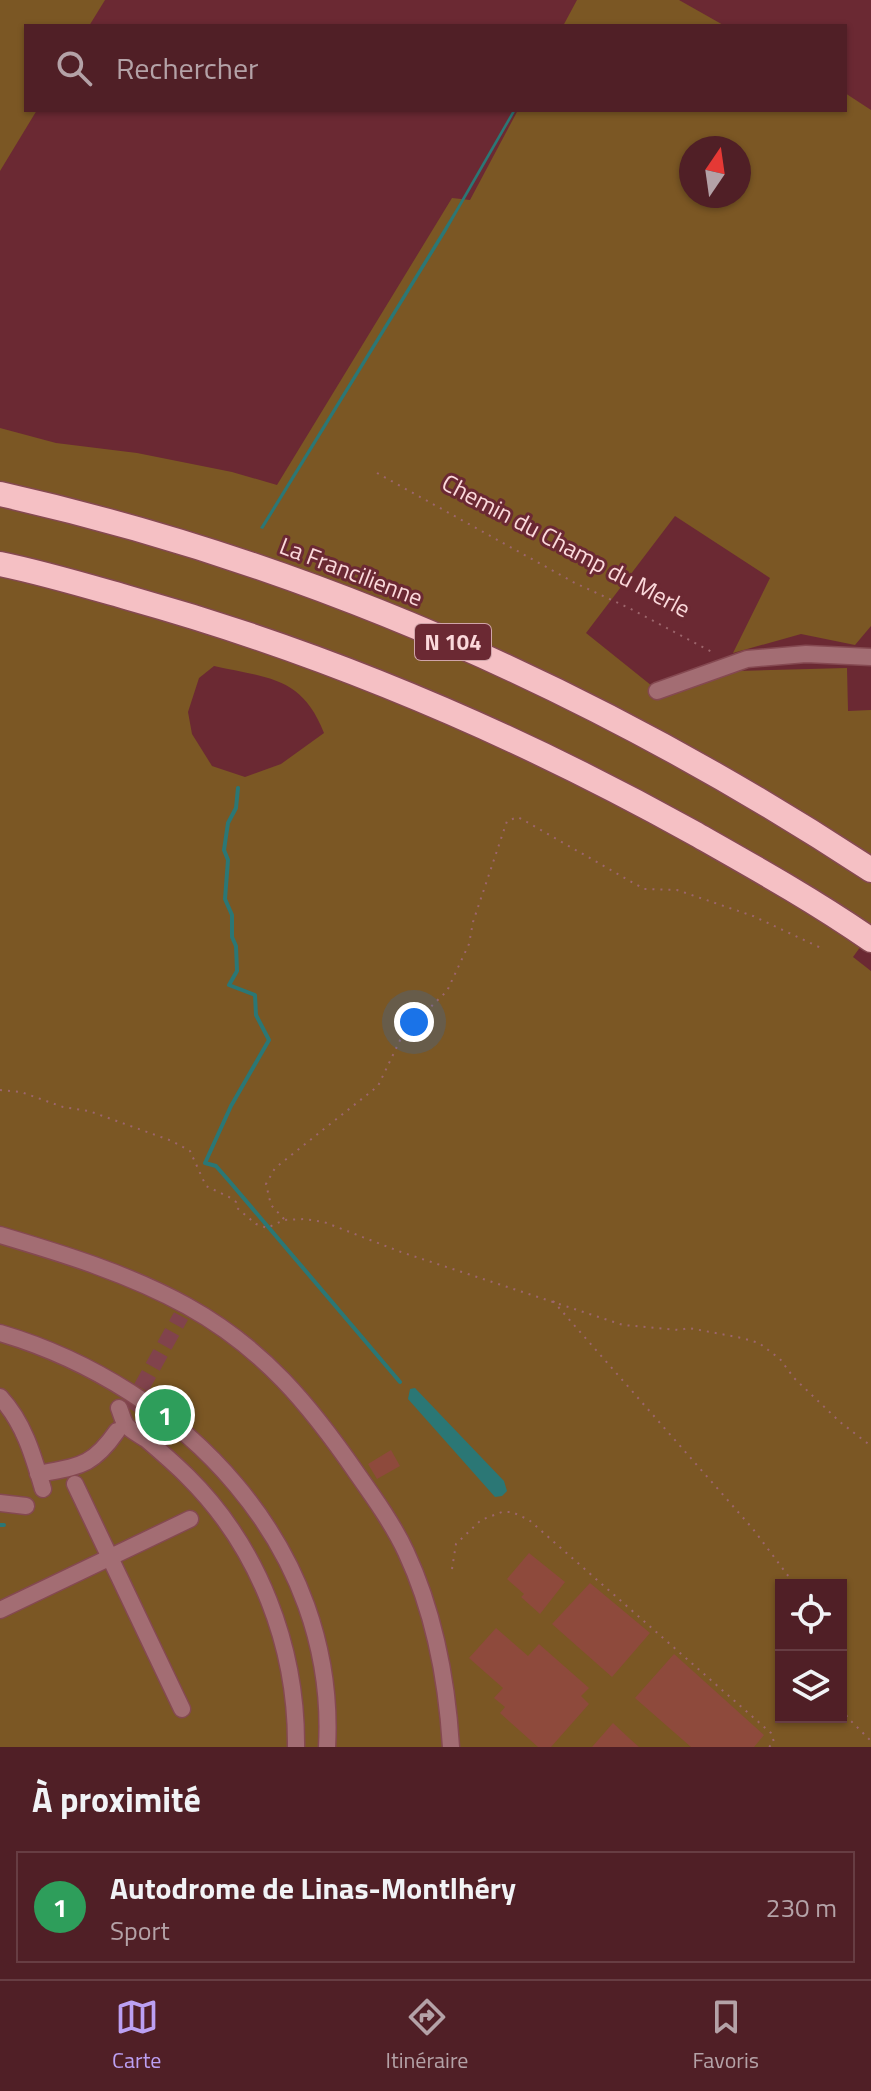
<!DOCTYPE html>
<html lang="fr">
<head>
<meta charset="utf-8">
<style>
	:root { --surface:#501f26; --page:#56272e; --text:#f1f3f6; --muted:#b4a2a7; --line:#673d43; --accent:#bca0f2 }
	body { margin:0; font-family:"Titillium Web",sans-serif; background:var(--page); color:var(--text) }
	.controls { position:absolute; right:24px; bottom:24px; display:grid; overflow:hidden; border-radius:0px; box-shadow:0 2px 6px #0004 }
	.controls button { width:72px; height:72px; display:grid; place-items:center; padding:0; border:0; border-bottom:2px solid var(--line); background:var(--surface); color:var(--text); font:40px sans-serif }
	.compass { position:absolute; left:679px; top:136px; width:72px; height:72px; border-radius:50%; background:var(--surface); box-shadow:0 2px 6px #0004; rotate:13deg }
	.you { position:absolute; left:414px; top:1022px; width:28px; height:28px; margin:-20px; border:6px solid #fff; border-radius:50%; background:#1a73e8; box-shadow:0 0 0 12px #1a73e833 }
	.badge { display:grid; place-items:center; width:52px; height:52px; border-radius:50%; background:var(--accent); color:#fff; font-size:26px; font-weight:700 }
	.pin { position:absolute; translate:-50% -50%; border:4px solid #fff; box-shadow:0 2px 8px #0006 }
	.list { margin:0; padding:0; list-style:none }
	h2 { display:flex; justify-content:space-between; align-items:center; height:104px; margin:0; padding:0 32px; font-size:34px }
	h2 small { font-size:26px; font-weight:400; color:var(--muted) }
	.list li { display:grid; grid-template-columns:52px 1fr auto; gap:24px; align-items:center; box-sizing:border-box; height:112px; margin:0 16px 16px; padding:0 16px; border:2px solid var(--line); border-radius:0px }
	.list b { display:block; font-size:30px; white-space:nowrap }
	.list p { margin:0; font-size:26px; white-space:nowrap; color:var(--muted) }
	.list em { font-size:26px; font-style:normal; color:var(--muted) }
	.icon { flex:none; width:44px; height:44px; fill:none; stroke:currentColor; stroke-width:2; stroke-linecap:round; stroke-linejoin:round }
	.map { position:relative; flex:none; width:871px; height:1747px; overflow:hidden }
	.search { position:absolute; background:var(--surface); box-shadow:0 2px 6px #0004; left:24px; right:24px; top:24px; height:88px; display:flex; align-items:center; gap:20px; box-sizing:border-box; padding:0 28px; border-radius:0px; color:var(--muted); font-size:30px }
	.sheet { height:232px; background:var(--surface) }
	nav { display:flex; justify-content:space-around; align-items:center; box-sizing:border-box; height:112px; border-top:2px solid var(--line); background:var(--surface); font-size:22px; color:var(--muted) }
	nav a { display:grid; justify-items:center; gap:4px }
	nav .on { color:var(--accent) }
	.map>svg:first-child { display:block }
	.green { fill:#7b5724; fill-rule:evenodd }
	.water { fill:#2b7775 }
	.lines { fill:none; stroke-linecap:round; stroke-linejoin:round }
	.stream { stroke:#2b7775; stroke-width:4 }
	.building { fill:#8e4a3c }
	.minor-tunnel { stroke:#81434c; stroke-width:16; stroke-dasharray:16 8; stroke-linecap:butt }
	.minor-casing { stroke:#854951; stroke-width:19 }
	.highway-casing { stroke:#854951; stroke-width:27 }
	.path { stroke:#9c656c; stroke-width:2; stroke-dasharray:2 6; stroke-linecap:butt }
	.minor { stroke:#a36d73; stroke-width:16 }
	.highway { stroke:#f5c0c4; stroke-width:24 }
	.labels { text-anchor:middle; stroke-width:6; stroke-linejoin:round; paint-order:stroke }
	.shield { fill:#6b2933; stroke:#d0a4a9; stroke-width:2 }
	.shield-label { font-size:22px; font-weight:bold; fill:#fbd9db }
	.street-label { font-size:24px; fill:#fbd9db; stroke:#6b2933 }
</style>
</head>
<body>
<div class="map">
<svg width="871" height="1747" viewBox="0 0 871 1747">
	<rect width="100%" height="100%" fill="#6b2933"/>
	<!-- green -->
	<path class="green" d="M 0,0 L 105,0 L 89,26 L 26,26 L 26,110 L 37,110 L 0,171 Z
		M 577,0 L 679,0 L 725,26 L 563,26 Z
		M 845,93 L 871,110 L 871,626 L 855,645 L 801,634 L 733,653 L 770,578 L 675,516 L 586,633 L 657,690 L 739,671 L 847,668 L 848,711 L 871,710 L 871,932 L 853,957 L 871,971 L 871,1747 L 0,1747 L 0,428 L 56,443 L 137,453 L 232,472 L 277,485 L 452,198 L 470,200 L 518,110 L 845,110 ZM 691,148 L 739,148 L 739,196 L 691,196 ZM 214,666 C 267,678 302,676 324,733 L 281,764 L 245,777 L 212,766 L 192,734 L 188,712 L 199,678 ZM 781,1585 L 841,1585 L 841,1717 L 781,1717 Z"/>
	<!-- water -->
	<path class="water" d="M 513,110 L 516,110 L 446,232 L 263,529 L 260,528 L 456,209 Z
		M 415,1388 L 504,1481 L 507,1491 L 502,1496 L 495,1497 L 408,1399 L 410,1389 Z"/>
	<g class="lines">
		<!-- stream -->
		<path class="stream" d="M 238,788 L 236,808 L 228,823 L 224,850 L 228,860 L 225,899 L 232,915 L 232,937 L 236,946 L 237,971 L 229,985 L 255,995 L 256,1015 L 269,1040 L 231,1106 L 205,1163 L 216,1166 L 230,1182 L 400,1382
			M 0,1525 L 4,1525"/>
	</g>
	<!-- building -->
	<path class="building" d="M 391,1450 L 400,1466 L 377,1479 L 368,1464 Z
		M 529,1553 L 565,1582 L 540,1614 L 521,1597 L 524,1594 L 507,1579 Z
		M 590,1583 L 650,1633 L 612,1677 L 552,1624 Z
		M 496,1628 L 528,1656 L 539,1644 L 589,1688 L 581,1696 L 589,1704 L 551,1747 L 538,1747 L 500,1713 L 505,1707 L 494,1698 L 503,1688 L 469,1658 Z
		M 674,1654 L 764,1735 L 754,1747 L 691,1747 L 635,1698 Z
		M 613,1723 L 630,1739 L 639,1747 L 592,1747 Z"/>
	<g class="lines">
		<!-- minor-tunnel -->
		<path class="minor-tunnel" d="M 118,1430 L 181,1316"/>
		<!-- minor casing -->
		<g class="minor-casing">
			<path id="minor" d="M 657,691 L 747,659 L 806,654 L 871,657
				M 0,1235 C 64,1254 129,1274 187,1306 C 263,1348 310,1405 358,1475 C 375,1499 394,1526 406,1552 C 434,1612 447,1682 451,1747
				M 0,1333 C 183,1387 338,1547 327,1747
				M 0,1397 C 24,1423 33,1455 43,1489
				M 119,1408 C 121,1413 123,1421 126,1425 C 131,1431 140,1435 146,1439 C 160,1451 174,1463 187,1476 C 259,1547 297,1647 296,1747
				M 38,1474 C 79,1466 92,1467 117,1431
				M 75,1484 L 182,1709
				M 0,1503 L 26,1506
				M 0,1610 L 190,1519"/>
		</g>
		<!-- highway casing -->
		<g class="highway-casing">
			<path id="highway" d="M 0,494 C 312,564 604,695 871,870
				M 0,564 C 44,573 87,586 129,598 C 326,653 516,734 694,833 C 754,867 815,901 871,940"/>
		</g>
		<!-- path -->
		<path class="path" d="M 377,473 L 575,583 L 629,608 L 714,653
			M 0,1090 L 21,1092 L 63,1107 L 89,1111 L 172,1141 L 190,1151 L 206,1186 L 229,1197 L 236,1202 L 237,1208 L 256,1224 L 267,1228 L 284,1220 L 305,1219 L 324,1222 L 401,1252 L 623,1325 L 679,1330 L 689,1328 L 742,1338 L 759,1343 L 780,1359 L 794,1378 L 840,1422 L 871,1446
			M 284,1219 L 271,1205 L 266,1184 L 275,1168 L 378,1086 L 403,1034 L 447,991 L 469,944 L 473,922 L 507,821 L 518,817 L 644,889 L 677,890 L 753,916 L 821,948
			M 553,1301 L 753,1529 L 795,1585
			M 452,1569 L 456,1544 L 481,1520 L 502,1512 L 512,1512 L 529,1520 L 771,1733 L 774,1742 L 769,1747
			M 841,1700 L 847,1717 L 871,1741"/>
		<!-- minor -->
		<use href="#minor" class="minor"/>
		<!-- highway -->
		<use href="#highway" class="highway"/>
	</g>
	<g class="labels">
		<!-- shield labels -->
		<rect class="shield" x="415" y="624" width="76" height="36" rx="6"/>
		<g class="shield-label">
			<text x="453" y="650">N 104</text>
		</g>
		<!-- street labels -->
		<g class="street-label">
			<text transform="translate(566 546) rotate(28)" y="8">Chemin du Champ du Merle</text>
			<text transform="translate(351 572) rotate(21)" y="8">La Francilienne</text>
		</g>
	</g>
</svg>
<div class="controls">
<button><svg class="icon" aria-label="locate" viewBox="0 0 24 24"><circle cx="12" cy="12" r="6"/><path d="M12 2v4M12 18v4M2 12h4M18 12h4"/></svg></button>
<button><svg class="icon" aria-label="layers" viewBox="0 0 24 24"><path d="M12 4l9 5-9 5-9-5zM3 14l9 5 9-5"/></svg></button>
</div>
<svg class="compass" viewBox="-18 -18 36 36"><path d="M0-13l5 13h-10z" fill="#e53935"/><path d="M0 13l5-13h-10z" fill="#b4a2a7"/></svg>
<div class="you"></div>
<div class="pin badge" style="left:165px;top:1415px;background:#2e9e5b">1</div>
<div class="search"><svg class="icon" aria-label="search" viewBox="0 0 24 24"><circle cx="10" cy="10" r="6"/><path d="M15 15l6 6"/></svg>Rechercher</div>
</div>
<section class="sheet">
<h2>À proximité<small></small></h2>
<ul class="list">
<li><span class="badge" style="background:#2e9e5b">1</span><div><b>Autodrome de Linas-Montlhéry</b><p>Sport</p></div><em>230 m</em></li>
</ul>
</section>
<nav>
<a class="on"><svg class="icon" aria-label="map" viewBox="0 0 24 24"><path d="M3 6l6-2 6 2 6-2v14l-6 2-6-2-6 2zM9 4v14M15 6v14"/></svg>Carte</a>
<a><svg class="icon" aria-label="directions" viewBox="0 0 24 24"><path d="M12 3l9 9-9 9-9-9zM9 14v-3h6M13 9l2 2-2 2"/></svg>Itinéraire</a>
<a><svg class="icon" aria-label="saved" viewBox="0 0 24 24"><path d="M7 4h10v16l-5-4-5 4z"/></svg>Favoris</a>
</nav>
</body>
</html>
